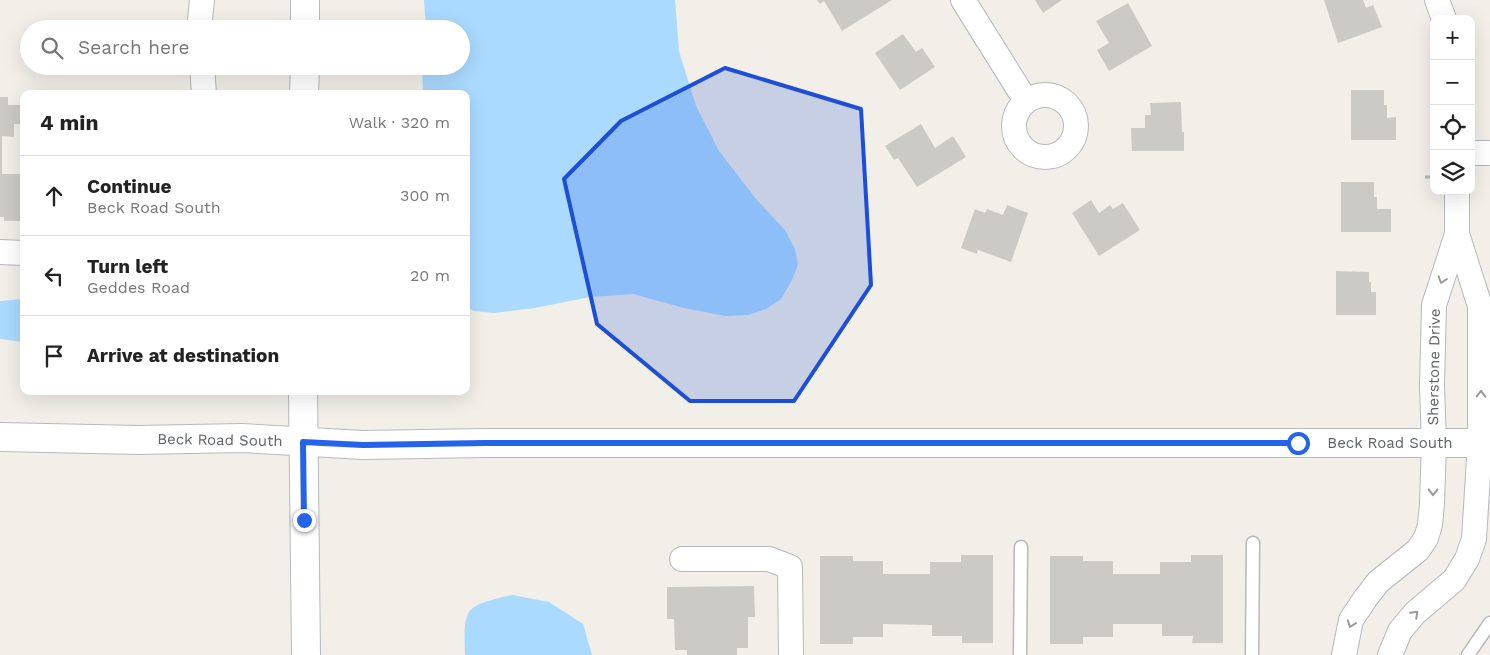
<!DOCTYPE html>
<html lang="en">
<head>
<meta charset="utf-8">
<style>
	:root { --surface:#fff; --page:#f2f2f2; --text:#222; --muted:#767676; --line:#e0e0e0 }
	body { margin:0; font-family:"Work Sans",sans-serif; background:var(--page); color:var(--text) }
	.controls { position:absolute; right:15px; top:15px; display:grid; overflow:hidden; border-radius:10px; box-shadow:0 5px 20px #0002 }
	.controls button { width:45px; height:45px; display:grid; place-items:center; padding:0; border:0; border-bottom:1px solid var(--line); background:var(--surface); color:var(--text); font:25px sans-serif }
	.stop { position:absolute; width:15px; height:15px; margin:-11px; border:4px solid #2563eb; border-radius:50%; background:#fff }
	.stop.end { background:#2563eb; border-color:#fff; box-shadow:0 1px 5px #0008 }
	.list { margin:0; padding:0; list-style:none }
	h2 { display:flex; justify-content:space-between; align-items:center; height:65px; margin:0; padding:0 20px; font-size:21px }
	h2 small { font-size:16px; font-weight:400; color:var(--muted) }
	.list li { display:grid; grid-template-columns:32px 1fr auto; gap:15px; align-items:center; box-sizing:border-box; height:80px; padding:0 20px; border-top:1px solid var(--line) }
	.list b { display:block; font-size:19px; white-space:nowrap }
	.list p { margin:0; font-size:16px; white-space:nowrap; color:var(--muted) }
	.list em { font-size:16px; font-style:normal; color:var(--muted) }
	.icon { flex:none; width:28px; height:28px; fill:none; stroke:currentColor; stroke-width:2; stroke-linecap:round; stroke-linejoin:round }
	.map { position:relative; flex:none; width:1490px; height:655px; overflow:hidden }
	.search { position:absolute; background:var(--surface); box-shadow:0 5px 20px #0002; left:20px; top:20px; width:450px; height:55px; display:flex; align-items:center; gap:12px; box-sizing:border-box; padding:0 18px; border-radius:28px; color:var(--muted); font-size:19px }
	.panel { position:absolute; background:var(--surface); box-shadow:0 5px 20px #0002; left:20px; top:90px; width:450px; height:305px; border-radius:10px }
	.map>svg:first-child { display:block }
	.water { fill:#aadaff }
	.building { fill:#cccac5 }
	.lines { fill:none; stroke-linecap:round; stroke-linejoin:round }
	.service-casing { stroke:#b5b8bc; stroke-width:15 }
	.minor-casing { stroke:#b5b8bc; stroke-width:26 }
	.secondary-casing { stroke:#b6babf; stroke-width:30 }
	.path { stroke:#9cc7a9; stroke-width:3; stroke-dasharray:5 2.5; stroke-linecap:butt }
	.service { stroke:#fff; stroke-width:12 }
	.minor { stroke:#fff; stroke-width:24 }
	.secondary { stroke:#fff; stroke-width:28 }
	.oneway { stroke:#979a9d }
	.route { stroke:#2563eb; stroke-width:6 }
	.marked { fill:#1d4ed8; fill-opacity:0.2; stroke:#1d4ed8; stroke-width:4; stroke-linejoin:round }
	.labels { text-anchor:middle; stroke-width:4; stroke-linejoin:round; paint-order:stroke }
	.street-label { font-size:15px; fill:#5f6368; stroke:#fff }
</style>
</head>
<body>
<div class="map">
<svg width="1490" height="655" viewBox="0 0 1490 655">
	<rect width="100%" height="100%" fill="#f1efe8"/>
	<!-- water -->
	<path class="water" d="M 424,0 L 675,0 L 679,51 L 696,106 L 719,151 L 756,199 L 785,230 L 795,249 L 798,265 L 792,280 L 781,299 L 766,309 L 748,315 L 725,316 L 684,308 L 633,294 L 590,297 L 534,308 L 494,313 L 474,311 L 466,307 L 466,94 L 423,94 L 422,66 L 461,66 L 461,29 L 426,29 Z
		M 24,299 L 24,342 L 0,339 L 0,301 Z
		M 512,595 L 549,602 L 583,624 L 592,655 L 465,655 C 463,606 465,606 512,595 Z"/>
	<!-- building -->
	<path class="building" d="M 817,0 L 892,0 L 842,31 L 824,1 L 820,4 Z
		M 1035,0 L 1062,0 L 1043,13 Z
		M 1324,0 L 1363,0 L 1366,8 L 1373,5 L 1382,27 L 1338,43 Z
		M 1128,3 L 1152,46 L 1109,71 L 1097,50 L 1109,43 L 1096,21 Z
		M 903,34 L 916,52 L 922,48 L 935,67 L 900,90 L 875,53 Z
		M 1351,90 L 1384,90 L 1384,105 L 1387,105 L 1387,118 L 1396,117 L 1396,140 L 1351,140 Z
		M 0,97 L 8,97 L 8,105 L 20,105 L 20,124 L 14,124 L 14,137 L 2,136 L 2,174 L 20,174 L 20,203 L 22,203 L 22,221 L 4,221 L 4,217 L 0,217 Z
		M 1181,102 L 1182,132 L 1184,132 L 1184,151 L 1132,151 L 1131,128 L 1145,128 L 1145,115 L 1151,115 L 1150,103 Z
		M 921,124 L 935,148 L 953,136 L 966,157 L 917,187 L 898,158 L 894,160 L 885,146 Z
		M 1341,182 L 1374,182 L 1374,197 L 1377,197 L 1377,209 L 1391,209 L 1391,232 L 1341,232 Z
		M 1091,200 L 1099,213 L 1110,205 L 1113,209 L 1123,203 L 1140,230 L 1099,256 L 1072,213 Z
		M 1007,205 L 1028,213 L 1011,262 L 978,250 L 977,254 L 961,248 L 975,209 L 985,213 L 987,209 L 1003,215 Z
		M 1336,271 L 1369,272 L 1369,282 L 1371,282 L 1371,292 L 1376,292 L 1376,315 L 1336,315 Z
		M 961,555 L 993,555 L 993,643 L 962,643 L 962,636 L 932,636 L 932,625 L 883,624 L 883,637 L 853,637 L 853,644 L 820,644 L 820,556 L 853,556 L 853,561 L 883,561 L 883,574 L 930,574 L 930,562 L 961,562 Z
		M 1191,555 L 1223,555 L 1223,643 L 1192,643 L 1193,636 L 1162,636 L 1162,624 L 1113,624 L 1113,637 L 1083,637 L 1083,644 L 1050,644 L 1050,556 L 1083,556 L 1083,561 L 1113,561 L 1113,574 L 1160,574 L 1160,562 L 1191,562 Z
		M 754,586 L 755,617 L 748,617 L 748,648 L 737,648 L 737,655 L 687,655 L 687,650 L 675,650 L 674,619 L 667,619 L 667,587 Z"/>
	<g class="lines">
		<!-- service casing -->
		<g class="service-casing">
			<path id="service" d="M 1020,655 L 1021,547
				M 1252,655 L 1253,543
				M 1468,655 L 1490,623"/>
		</g>
		<!-- minor casing -->
		<g class="minor-casing">
			<path id="minor" d="M 963,0 L 1026,101
				M 1437,0 L 1444,19
				M 199,29 L 202,0
				M 202,66 L 204,94
				M1014 126a31 31 0 1 1 62 0a31 31 0 1 1-62 0Z
				M 1471,153 L 1490,153
				M 0,252 L 24,253
				M 682,559 L 769,559 L 790,567 L 791,655
				M 1344,655 L 1351,620 L 1365,599 L 1378,582 L 1418,550 L 1426,538 L 1430,525 L 1432,504 L 1434,443 L 1432,386 L 1434,305 L 1457,234
				M 1390,655 L 1400,631 L 1415,613 L 1454,580 L 1467,559 L 1474,539 L 1480,443 L 1480,306 L 1457,234 L 1457,191"/>
		</g>
		<!-- secondary casing -->
		<g class="secondary-casing">
			<path id="secondary" d="M 305,29 L 305,0
				M 304,94 L 305,66
				M 303,391 L 306,655
				M 0,437 L 139,440 L 242,438 L 363,445 L 485,443 L 1490,443"/>
		</g>
		<!-- path -->
		<path class="path" d="M 1425,177 L 1434,177"/>
		<!-- service -->
		<use href="#service" class="service"/>
		<!-- minor -->
		<use href="#minor" class="minor"/>
		<!-- secondary -->
		<use href="#secondary" class="secondary"/>
	</g>
	<!-- one-way arrows -->
	<defs><path id="oneway-chevron" d="M-2-3.5L2.5 0L-2 3.5" fill="none" stroke-width="1.6" stroke-linecap="round" stroke-linejoin="round" transform="scale(1.25)"/></defs>
	<g class="oneway">
		<use href="#oneway-chevron" transform="translate(1442 280) rotate(108)"/>
		<use href="#oneway-chevron" transform="translate(1481 394) rotate(-89)"/>
		<use href="#oneway-chevron" transform="translate(1433 492) rotate(91)"/>
		<use href="#oneway-chevron" transform="translate(1415 614) rotate(-45)"/>
		<use href="#oneway-chevron" transform="translate(1351 624) rotate(109)"/>
	</g>
	<g class="lines">
		<!-- route -->
		<path class="route" d="M 304,520 L 303,442 L 363,445 L 485,443 L 1298,443"/>
	</g>
	<!-- marked area -->
	<path class="marked" d="M 725,68 L 861,109 L 871,285 L 794,401 L 690,401 L 597,324 L 564,179 L 621,121 Z"/>
	<g class="labels">
		<!-- street labels -->
		<g class="street-label">
			<text transform="translate(1434 367) rotate(-89)" y="5">Sherstone Drive</text>
			<text transform="translate(220 440) rotate(1)" y="5">Beck Road South</text>
			<text x="1390" y="448">Beck Road South</text>
		</g>
	</g>
</svg>
<div class="controls">
<button>+</button>
<button>−</button>
<button><svg class="icon" aria-label="locate" viewBox="0 0 24 24"><circle cx="12" cy="12" r="6"/><path d="M12 2v4M12 18v4M2 12h4M18 12h4"/></svg></button>
<button><svg class="icon" aria-label="layers" viewBox="0 0 24 24"><path d="M12 4l9 5-9 5-9-5zM3 14l9 5 9-5"/></svg></button>
</div>
<div class="stop" style="left:1298px;top:443px"></div>
<div class="stop end" style="left:304px;top:520px"></div>
<div class="search"><svg class="icon" aria-label="search" viewBox="0 0 24 24"><circle cx="10" cy="10" r="6"/><path d="M15 15l6 6"/></svg>Search here</div>
<section class="panel">
<h2>4 min<small>Walk · 320 m</small></h2>
<ul class="list">
<li><svg class="icon" aria-label="ahead" viewBox="0 0 24 24"><path d="M12 20V5M6 11l6-6 6 6"/></svg><div><b>Continue</b><p>Beck Road South</p></div><em>300 m</em></li>
<li><svg class="icon" aria-label="left" viewBox="0 0 24 24"><path d="M17 20v-9H6M10 6l-5 5 5 5"/></svg><div><b>Turn left</b><p>Geddes Road</p></div><em>20 m</em></li>
<li><svg class="icon" aria-label="arrive" viewBox="0 0 24 24"><path d="M6 21V4h12l-3 4 3 4H6"/></svg><div><b>Arrive at destination</b></div></li>
</ul>
</section>
</div>
</body>
</html>
